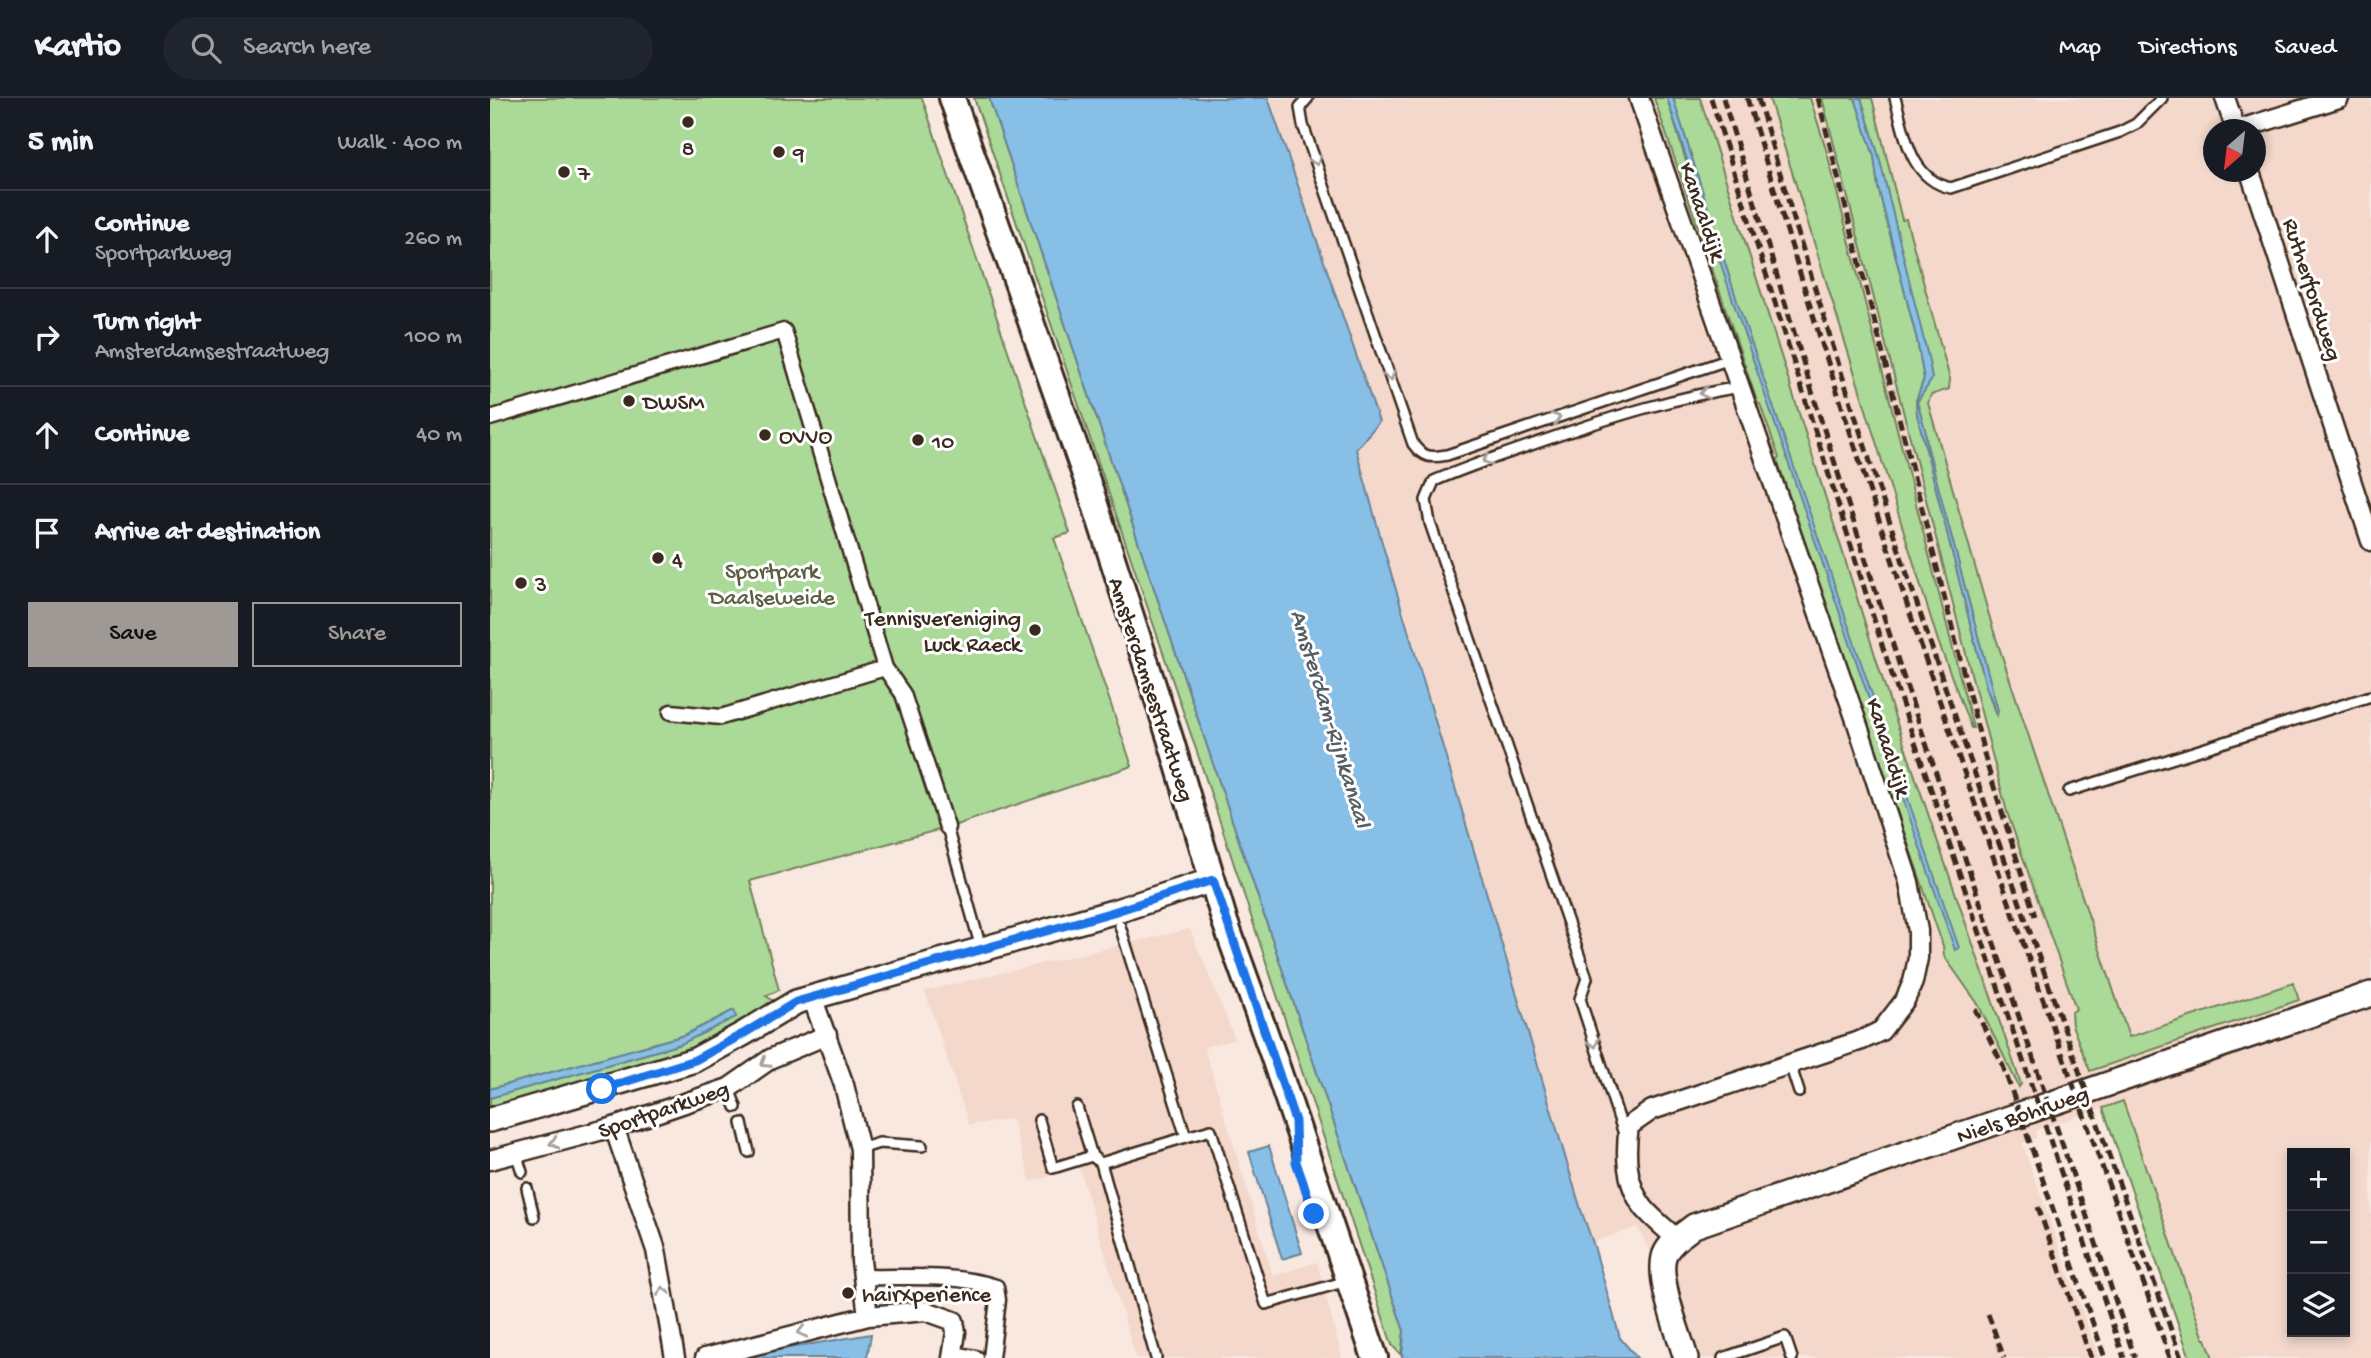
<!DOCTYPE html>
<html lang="en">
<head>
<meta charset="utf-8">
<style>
	:root { --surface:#171b24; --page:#20242c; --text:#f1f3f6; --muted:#9ea1a6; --line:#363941; --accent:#9f9995 }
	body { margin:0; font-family:"Gochi Hand",sans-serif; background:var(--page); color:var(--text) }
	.controls { position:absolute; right:21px; bottom:21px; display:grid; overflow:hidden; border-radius:0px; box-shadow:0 4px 10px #0003 }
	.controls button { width:63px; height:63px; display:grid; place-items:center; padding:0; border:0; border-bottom:2px solid var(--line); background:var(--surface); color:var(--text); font:35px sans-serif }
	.compass { position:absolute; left:1713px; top:21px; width:63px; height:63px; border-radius:50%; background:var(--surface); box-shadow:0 4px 10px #0003; rotate:208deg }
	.stop { position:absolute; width:21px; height:21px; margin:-16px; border:5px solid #1a73e8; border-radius:50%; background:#fff }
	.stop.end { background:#1a73e8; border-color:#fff; box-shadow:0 2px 7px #0008 }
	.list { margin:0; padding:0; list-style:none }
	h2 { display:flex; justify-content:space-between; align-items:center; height:91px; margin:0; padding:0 28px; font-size:30px }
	h2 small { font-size:23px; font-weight:400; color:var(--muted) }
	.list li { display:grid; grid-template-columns:46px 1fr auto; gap:21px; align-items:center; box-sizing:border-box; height:98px; padding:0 28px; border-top:2px solid var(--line) }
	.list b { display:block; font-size:26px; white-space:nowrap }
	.list p { margin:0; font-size:23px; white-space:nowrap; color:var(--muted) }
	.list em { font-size:23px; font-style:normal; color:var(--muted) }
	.actions { display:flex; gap:14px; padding:21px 28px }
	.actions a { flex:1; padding:16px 0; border:2px solid var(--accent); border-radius:0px; text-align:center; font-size:24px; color:var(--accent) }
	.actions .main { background:var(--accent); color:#111 }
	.icon { flex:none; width:38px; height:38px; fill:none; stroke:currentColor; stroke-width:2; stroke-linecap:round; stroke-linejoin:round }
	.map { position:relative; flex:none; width:1881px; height:1260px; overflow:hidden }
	header { display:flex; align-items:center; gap:42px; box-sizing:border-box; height:98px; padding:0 35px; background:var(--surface); border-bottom:2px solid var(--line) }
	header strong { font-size:33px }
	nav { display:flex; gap:38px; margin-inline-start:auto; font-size:24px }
	.search { width:490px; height:63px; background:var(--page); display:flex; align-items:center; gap:18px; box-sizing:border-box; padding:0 24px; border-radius:38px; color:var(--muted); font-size:26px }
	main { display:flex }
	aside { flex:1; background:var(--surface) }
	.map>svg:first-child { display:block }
	.built { fill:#f3d8cb; fill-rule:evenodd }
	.green { fill:#abd998; stroke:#73825b; stroke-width:2 }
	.water { fill:#88bfe6; stroke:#698396; stroke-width:2 }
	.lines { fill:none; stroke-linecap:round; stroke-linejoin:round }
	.service-casing { stroke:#3b2a1e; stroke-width:14 }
	.pedestrian-casing { stroke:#3b2a1e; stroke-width:19 }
	.minor-casing { stroke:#3b2a1e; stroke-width:23 }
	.tertiary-casing { stroke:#3b2a1e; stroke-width:28 }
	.secondary-casing { stroke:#3b2a1e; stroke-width:30 }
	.service { stroke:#fff; stroke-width:9 }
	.pedestrian { stroke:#fff; stroke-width:14 }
	.minor { stroke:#fff; stroke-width:18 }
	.tertiary { stroke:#fff; stroke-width:23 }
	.secondary { stroke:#fff; stroke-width:24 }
	.rail { stroke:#3b2a1e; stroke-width:5; stroke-dasharray:10 5; stroke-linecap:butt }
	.oneway { stroke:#a79f9a }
	.route { stroke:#1a73e8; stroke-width:9 }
	.poi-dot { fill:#3b2a1e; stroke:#fff; stroke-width:2.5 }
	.labels { text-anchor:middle; stroke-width:6; stroke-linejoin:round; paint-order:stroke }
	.poi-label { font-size:23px; fill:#3b2a1e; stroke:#fff; text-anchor:start }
	.street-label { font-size:23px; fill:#3b2a1e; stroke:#fff }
	.park-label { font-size:23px; fill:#5d5f43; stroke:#fff }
	.water-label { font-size:24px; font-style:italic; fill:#565e64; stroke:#fff }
</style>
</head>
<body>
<header>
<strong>Kartio</strong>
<div class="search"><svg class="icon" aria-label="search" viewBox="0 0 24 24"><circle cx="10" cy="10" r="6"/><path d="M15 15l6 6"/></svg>Search here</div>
<nav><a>Map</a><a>Directions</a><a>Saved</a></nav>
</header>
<main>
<aside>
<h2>5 min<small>Walk · 400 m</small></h2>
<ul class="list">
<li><svg class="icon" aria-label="ahead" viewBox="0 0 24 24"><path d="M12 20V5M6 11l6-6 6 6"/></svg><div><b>Continue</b><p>Sportparkweg</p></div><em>260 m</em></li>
<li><svg class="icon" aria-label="right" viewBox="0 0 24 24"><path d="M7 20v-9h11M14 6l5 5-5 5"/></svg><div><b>Turn right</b><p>Amsterdamsestraatweg</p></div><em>100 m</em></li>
<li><svg class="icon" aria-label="ahead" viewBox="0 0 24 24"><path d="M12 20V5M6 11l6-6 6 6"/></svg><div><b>Continue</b></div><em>40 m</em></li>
<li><svg class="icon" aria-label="arrive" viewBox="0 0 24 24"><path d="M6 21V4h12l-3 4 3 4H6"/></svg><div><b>Arrive at destination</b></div></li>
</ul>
<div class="actions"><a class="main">Save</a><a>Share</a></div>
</aside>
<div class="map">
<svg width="1881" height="1260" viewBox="0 0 1881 1260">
	<rect width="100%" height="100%" fill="#f8e8e0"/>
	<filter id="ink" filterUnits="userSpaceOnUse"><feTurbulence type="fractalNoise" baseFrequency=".0143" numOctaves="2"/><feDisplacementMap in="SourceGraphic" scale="14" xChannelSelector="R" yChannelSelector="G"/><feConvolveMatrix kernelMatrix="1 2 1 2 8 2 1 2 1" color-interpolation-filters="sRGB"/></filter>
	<g filter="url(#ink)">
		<!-- built -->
		<path class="built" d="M 778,0 L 1881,0 L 1881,1260 L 1723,1260 L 1716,1242 L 1714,1242 L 1632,1004 L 1546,1032 L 1546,1040 L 1532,1045 L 1609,1260 L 1203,1260 L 1169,1169 L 1147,1129 L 1103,1144 L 1091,1112 L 866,351 L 889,323 ZM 1724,32 L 1766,32 L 1766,74 L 1724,74 ZM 1802,1055 L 1855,1055 L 1855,1234 L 1802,1234 Z
			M 700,831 L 745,941 L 714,949 L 783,1178 L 827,1164 L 852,1260 L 646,1260 L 589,1069 L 541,1084 L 522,1021 L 479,1027 L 435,893 Z"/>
		<!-- green -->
		<path class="green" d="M 0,0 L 432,0 L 580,435 L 564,440 L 642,668 L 466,727 L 260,783 L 289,892 L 276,898 L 289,907 L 191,957 L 0,1014 L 0,1000 L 191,946 L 244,912 L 195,937 L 0,991 Z
			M 484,0 L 499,0 L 914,1233 L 911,1257 L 902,1247 L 710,663 Z
			M 1164,0 L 1177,0 L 1196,63 L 1247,203 L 1183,0 L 1210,0 L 1401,608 L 1531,986 L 1529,989 L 1488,906 L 1454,858 L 1453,848 L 1289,368 L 1287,362 L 1289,360 L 1270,306 L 1268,306 Z
			M 1279,0 L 1320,0 L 1336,51 L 1483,630 L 1481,630 L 1448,543 Z
			M 1332,0 L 1365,0 L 1384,58 L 1388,89 L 1427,242 L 1434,280 L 1426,303 L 1427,316 L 1496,588 L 1505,615 L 1508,613 L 1437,347 L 1435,331 L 1427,304 L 1442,281 L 1389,59 L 1371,0 L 1382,0 L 1412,122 L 1416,121 L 1460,281 L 1459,291 L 1441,297 L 1438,305 L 1503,531 L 1639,939 L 1803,885 L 1809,902 L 1600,973 L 1582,927 L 1581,915 L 1586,911 L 1517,714 Z
			M 1633,1003 L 1714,1241 L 1716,1241 L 1723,1260 L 1700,1260 L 1613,1010 Z"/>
		<!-- water -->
		<path class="water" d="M 499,0 L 778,0 L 889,324 L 866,351 L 893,448 L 1091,1112 L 1104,1148 L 1130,1240 L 1147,1260 L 912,1260 L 914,1233 Z
			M 1177,0 L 1183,0 L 1247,203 L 1469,850 L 1465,852 L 1243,203 Z
			M 1365,0 L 1371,0 L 1389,59 L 1439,263 L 1442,281 L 1427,304 L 1435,331 L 1437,347 L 1508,613 L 1507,617 L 1496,588 L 1427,316 L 1426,303 L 1434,281 L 1427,242 L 1388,89 L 1384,58 Z
			M 244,912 L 246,919 L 191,946 L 0,1000 L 0,991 L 195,937 Z
			M 779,1048 L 812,1155 L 792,1161 L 759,1054 Z
			M 381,1236 L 377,1260 L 257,1260 L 287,1252 Z"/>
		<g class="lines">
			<!-- service casing -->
			<g class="service-casing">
				<path id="service" d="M 818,0 L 810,9 L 813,27 L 923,346 C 933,360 941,360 957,357 L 1240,261
					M 1405,0 C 1415,35 1419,81 1461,90 L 1630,34 L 1646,26 L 1672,0
					M 1579,693 L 1881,598
					M 457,729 L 491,850
					M 630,828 L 696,1039 L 611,1065 L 666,1260
					M 1300,966 L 1309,994
					M 239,990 L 246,1009
					M 587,1009 L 602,1058 L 607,1062
					M 549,1022 L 563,1070 L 602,1058
					M 252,1025 L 259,1054
					M 1134,1036 L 1090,901 L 1097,880 L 940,425 L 936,402 L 944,383 C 983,366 1024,353 1064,339 C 1125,318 1186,299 1250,289
					M 696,1039 L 721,1032 L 776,1206 L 857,1183
					M 370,1051 L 389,1045 L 432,1048
					M 26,1055 L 32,1074
					M 37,1090 L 44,1119
					M 1233,1260 L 1295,1239 L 1302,1260"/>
			</g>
			<!-- pedestrian casing -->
			<g class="pedestrian-casing">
				<path id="pedestrian" d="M 0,320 L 294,233 L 395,570 L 413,596 L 457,729
					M 181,614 L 231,619 L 395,570
					M 373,1179 C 417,1180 464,1175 506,1189 L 508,1202 L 501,1260
					M 463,1256 L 486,1260"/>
			</g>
			<!-- minor casing -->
			<g class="minor-casing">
				<path id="minor" d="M 1149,0 L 1366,622 L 1419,784 L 1428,833 L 1428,860 L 1423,884 L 1415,902 L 1391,933 L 1372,942 L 1162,1012 L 1139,1028 C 1135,1055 1136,1087 1154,1110 C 1163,1121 1176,1131 1187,1141
					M 1735,0 L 1746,32
					M 1747,32 L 1849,0
					M 1760,74 L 1881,443
					M 322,899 L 354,987 L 370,1051 L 371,1163 L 378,1218
					M 124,1029 L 166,1152 L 185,1260
					M 0,1062 L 124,1029 L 239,990 L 282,960 L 337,937
					M 215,1260 L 378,1218 L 436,1213 L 464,1223 L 466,1234 L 462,1260"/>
			</g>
			<!-- tertiary casing -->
			<g class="tertiary-casing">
				<path id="tertiary" d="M 0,1022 L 205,962 L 253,936 L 306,904 L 623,814 L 723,782
					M 1196,1260 C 1189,1236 1164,1175 1176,1154 C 1182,1143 1195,1135 1204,1128 L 1881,896"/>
			</g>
			<!-- secondary casing -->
			<g class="secondary-casing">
				<path id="secondary" d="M 462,0 L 600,391 L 680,640 L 735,824 L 783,957 L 885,1260"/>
			</g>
			<!-- service -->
			<use href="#service" class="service"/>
			<!-- pedestrian -->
			<use href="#pedestrian" class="pedestrian"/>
			<!-- minor -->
			<use href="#minor" class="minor"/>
			<!-- tertiary -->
			<use href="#tertiary" class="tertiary"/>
			<!-- secondary -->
			<use href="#secondary" class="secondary"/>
			<!-- rail -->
			<path class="rail" d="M 1221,0 L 1393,550 L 1634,1260
				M 1233,0 L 1324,300 L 1411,572 L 1645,1260
				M 1257,0 C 1382,426 1532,842 1680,1260
				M 1268,0 C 1391,426 1543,842 1691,1260
				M 1328,0 L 1497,667 L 1545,818
				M 1485,911 L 1513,968 L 1615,1260
				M 1548,1109 L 1601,1260
				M 1498,1216 L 1514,1260"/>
		</g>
		<!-- one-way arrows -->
		<defs><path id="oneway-chevron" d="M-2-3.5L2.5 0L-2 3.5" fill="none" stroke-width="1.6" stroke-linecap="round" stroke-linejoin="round" transform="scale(1.75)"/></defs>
		<g class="oneway">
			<use href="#oneway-chevron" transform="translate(826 63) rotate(71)"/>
			<use href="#oneway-chevron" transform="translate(900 278) rotate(71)"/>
			<use href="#oneway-chevron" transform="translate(1214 295) rotate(168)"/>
			<use href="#oneway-chevron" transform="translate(1066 320) rotate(-19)"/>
			<use href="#oneway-chevron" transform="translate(997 362) rotate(160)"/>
			<use href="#oneway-chevron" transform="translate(1104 945) rotate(72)"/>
			<use href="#oneway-chevron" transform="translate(275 965) rotate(147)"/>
			<use href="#oneway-chevron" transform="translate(64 1045) rotate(165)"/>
			<use href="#oneway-chevron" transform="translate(173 1193) rotate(-100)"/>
			<use href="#oneway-chevron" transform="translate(312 1234) rotate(166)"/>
		</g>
	</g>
	<g class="lines" filter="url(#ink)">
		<!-- route -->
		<path class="route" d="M 112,991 L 205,962 L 253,936 L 306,904 L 623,814 L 723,782 L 805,1023 L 806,1064 L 824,1116"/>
	</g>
	<!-- markers -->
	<g class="poi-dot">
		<circle cx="198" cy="24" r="7"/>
		<circle cx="289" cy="54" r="7"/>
		<circle cx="74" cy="74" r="7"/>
		<circle cx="139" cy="303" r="7"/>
		<circle cx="275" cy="337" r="7"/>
		<circle cx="428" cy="342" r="7"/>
		<circle cx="168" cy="460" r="7"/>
		<circle cx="31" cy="485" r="7"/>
		<circle cx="545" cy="532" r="7"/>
		<circle cx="358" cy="1195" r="7"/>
	</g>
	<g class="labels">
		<!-- poi labels -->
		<g class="poi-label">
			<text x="198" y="57" text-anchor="middle">8</text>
			<text x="303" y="62">9</text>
			<text x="88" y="82">7</text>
			<text x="153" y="311">DWSM</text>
			<text x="289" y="345">OVVO</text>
			<text x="442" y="350">10</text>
			<text x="182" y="468">4</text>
			<text x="45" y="493">3</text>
			<text x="531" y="527" text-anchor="end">Tennisvereniging<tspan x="531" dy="26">Luck Raeck</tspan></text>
			<text x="372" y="1203">hairXperience</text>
		</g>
		<!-- street labels -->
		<g class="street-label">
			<text transform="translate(1214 113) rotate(71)" y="8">Kanaaldijk</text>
			<text transform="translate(1824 191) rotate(72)" y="8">Rutherfordweg</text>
			<text transform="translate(663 591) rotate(72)" y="8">Amsterdamsestraatweg</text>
			<text transform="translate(1400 649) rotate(72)" y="8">Kanaaldijk</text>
			<text transform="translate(173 1010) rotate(-19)" y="8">Sportparkweg</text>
			<text transform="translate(1532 1015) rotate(-19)" y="8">Niels Bohrweg</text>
		</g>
		<!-- park labels -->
		<g class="park-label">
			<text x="282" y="480">Sportpark<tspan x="282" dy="26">Daalseweide</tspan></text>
		</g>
		<!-- water labels -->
		<g class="water-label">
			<text transform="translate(842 620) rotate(73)" y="8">Amsterdam-Rijnkanaal</text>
		</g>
	</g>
</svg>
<div class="controls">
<button>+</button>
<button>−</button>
<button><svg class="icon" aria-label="layers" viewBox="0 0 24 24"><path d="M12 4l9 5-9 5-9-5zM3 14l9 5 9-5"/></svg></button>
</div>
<svg class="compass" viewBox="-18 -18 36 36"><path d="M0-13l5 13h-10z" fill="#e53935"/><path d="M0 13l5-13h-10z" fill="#9ea1a6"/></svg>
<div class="stop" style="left:112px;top:991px"></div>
<div class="stop end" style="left:824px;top:1116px"></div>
</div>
</main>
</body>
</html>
